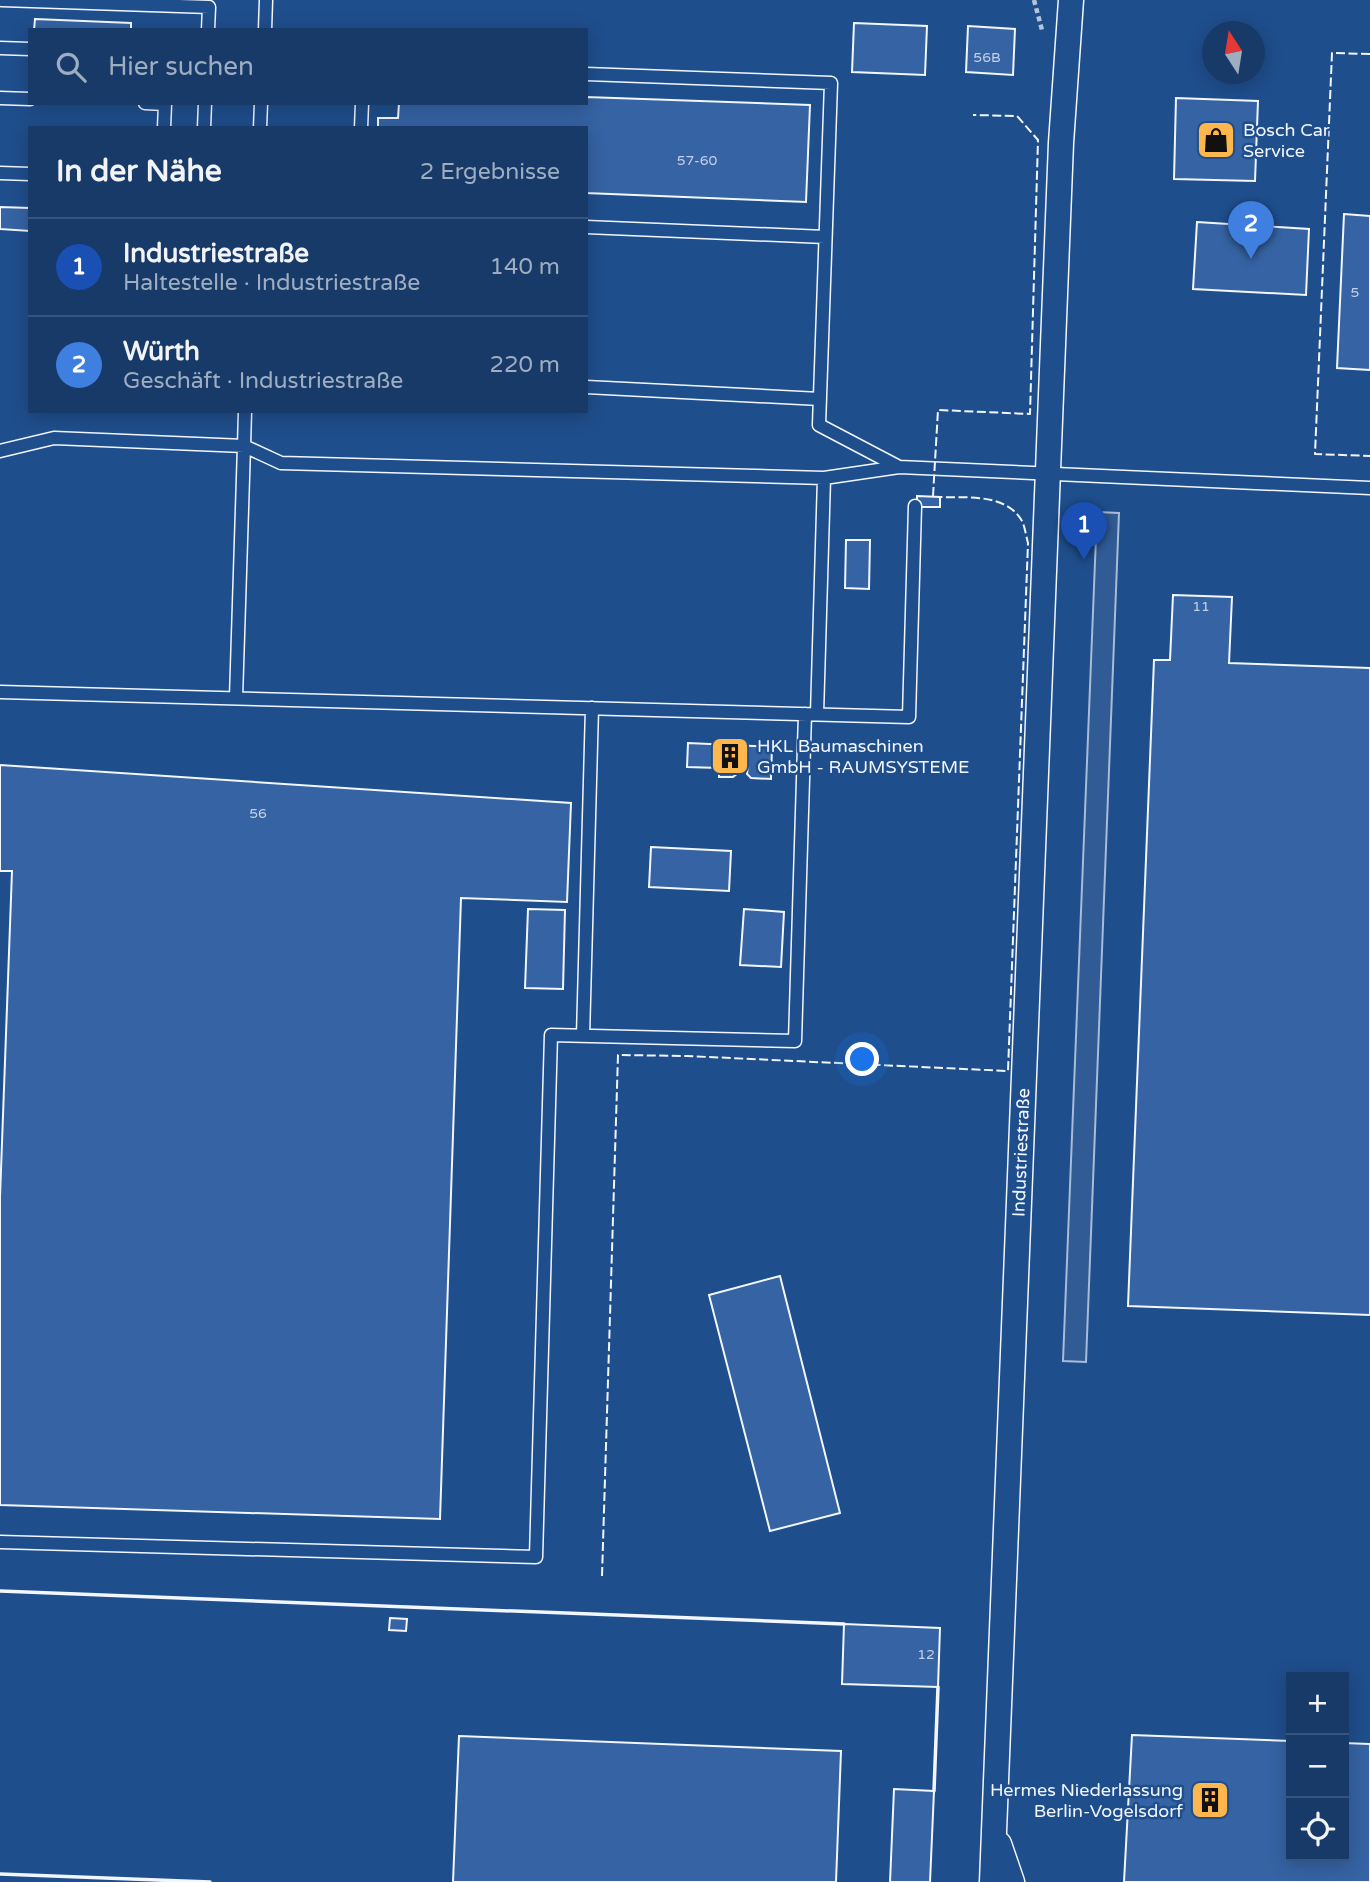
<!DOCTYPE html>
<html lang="de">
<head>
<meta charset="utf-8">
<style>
	:root { --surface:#173a69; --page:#20416f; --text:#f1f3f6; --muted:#9eadc0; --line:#36547d; --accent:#95b2f1 }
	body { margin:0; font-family:"Varela Round",sans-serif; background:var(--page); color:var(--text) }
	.controls { position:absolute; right:21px; bottom:21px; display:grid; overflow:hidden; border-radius:0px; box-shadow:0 4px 18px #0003 }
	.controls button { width:63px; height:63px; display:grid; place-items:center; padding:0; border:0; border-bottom:2px solid var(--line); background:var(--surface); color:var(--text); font:35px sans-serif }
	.compass { position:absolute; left:1202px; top:21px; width:63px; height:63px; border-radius:50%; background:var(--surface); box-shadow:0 4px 18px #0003; rotate:348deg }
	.you { position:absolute; left:863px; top:1060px; width:24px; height:24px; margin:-18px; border:5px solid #fff; border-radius:50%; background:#1a73e8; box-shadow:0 0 0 10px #1a73e833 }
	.badge { display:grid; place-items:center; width:46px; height:46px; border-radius:50%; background:var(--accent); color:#fff; font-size:23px; font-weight:700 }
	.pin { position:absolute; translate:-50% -58px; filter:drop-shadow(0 2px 4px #0008) }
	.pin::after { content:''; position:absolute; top:37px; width:24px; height:21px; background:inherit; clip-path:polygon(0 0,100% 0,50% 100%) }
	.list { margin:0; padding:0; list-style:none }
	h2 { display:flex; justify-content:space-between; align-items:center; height:91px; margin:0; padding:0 28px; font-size:30px }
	h2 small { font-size:23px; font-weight:400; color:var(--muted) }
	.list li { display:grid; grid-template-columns:46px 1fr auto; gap:21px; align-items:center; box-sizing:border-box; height:98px; padding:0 28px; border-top:2px solid var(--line) }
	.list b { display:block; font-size:26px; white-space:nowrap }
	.list p { margin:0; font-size:23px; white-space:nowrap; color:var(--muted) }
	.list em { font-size:23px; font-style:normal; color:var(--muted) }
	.icon { flex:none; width:38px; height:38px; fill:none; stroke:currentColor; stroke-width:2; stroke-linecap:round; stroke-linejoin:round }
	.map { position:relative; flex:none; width:1370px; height:1882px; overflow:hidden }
	.search { position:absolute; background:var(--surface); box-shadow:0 4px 18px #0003; left:28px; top:28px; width:560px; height:77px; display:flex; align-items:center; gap:18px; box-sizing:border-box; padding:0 24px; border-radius:0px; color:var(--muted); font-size:26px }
	.panel { position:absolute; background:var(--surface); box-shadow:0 4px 18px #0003; left:28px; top:126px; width:560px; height:287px; border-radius:0px }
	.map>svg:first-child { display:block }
	.built { fill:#305b95; stroke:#a8bbd7; stroke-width:2 }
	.building { fill:#3563a3; stroke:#f2f6ff; stroke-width:2 }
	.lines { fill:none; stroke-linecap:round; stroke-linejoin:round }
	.lane-casing { stroke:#f2f6ff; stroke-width:15 }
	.street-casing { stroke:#f2f6ff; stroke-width:27 }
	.path { stroke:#b3c4dc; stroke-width:4.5; stroke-dasharray:5 3.5; stroke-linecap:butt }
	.lane { stroke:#1f4e8c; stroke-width:12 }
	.street { stroke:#1f4e8c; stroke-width:24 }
	.fence { stroke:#f2f6ff; stroke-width:2; stroke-dasharray:9 3.5; stroke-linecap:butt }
	.wall { stroke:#f2f6ff; stroke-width:3.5 }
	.labels { text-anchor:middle; stroke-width:5; stroke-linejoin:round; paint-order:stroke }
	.number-label { font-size:14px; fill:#c3d1e8 }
	.poi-label { font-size:18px; fill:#f2f6ff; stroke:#1f4e8c; text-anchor:start }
	.street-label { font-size:18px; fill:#f2f6ff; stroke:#1f4e8c }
</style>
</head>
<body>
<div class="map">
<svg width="1370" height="1882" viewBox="0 0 1370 1882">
	<rect width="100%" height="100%" fill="#1f4e8c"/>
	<!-- built -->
	<path class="built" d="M 1097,512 L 1119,513 L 1086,1362 L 1063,1361 Z"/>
	<!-- building -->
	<path class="building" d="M 35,19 L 131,23 L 131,30 L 34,30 Z
		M 854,23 L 927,26 L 925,75 L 852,72 Z
		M 968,26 L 1015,29 L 1013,75 L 966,72 Z
		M 586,97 L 810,105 L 806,202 L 586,193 L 586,128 L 378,128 L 378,118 L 398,118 L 399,103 L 586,103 Z
		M 1176,98 L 1258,101 L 1255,181 L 1174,179 Z
		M 0,207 L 30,208 L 30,231 L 0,229 Z
		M 1344,214 L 1370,216 L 1370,370 L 1337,368 Z
		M 1197,222 L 1309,229 L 1306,295 L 1193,289 Z
		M 917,496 L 940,497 L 940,507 L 917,507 Z
		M 846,540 L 870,540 L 869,589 L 845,588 Z
		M 1173,595 L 1232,597 L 1229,663 L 1370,668 L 1370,1315 L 1128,1306 L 1154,660 L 1170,660 Z
		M 688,743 L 772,747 L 771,779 L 751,778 L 747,774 L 748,765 L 738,765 L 738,773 L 733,777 L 719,777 L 719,768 L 687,767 Z
		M 0,765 L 571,803 L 567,902 L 461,898 L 440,1519 L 0,1505 L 0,1197 L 12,871 L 0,871 Z
		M 651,847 L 731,851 L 729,891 L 649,887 Z
		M 528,909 L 565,910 L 563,989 L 525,988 Z
		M 744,909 L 784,912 L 781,967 L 740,965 Z
		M 780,1276 L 840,1513 L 770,1531 L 709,1295 Z
		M 390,1618 L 407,1619 L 406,1631 L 389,1630 Z
		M 844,1624 L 940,1628 L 938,1687 L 842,1684 Z
		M 1132,1735 L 1291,1741 L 1291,1856 L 1344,1856 L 1344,1743 L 1370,1744 L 1370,1882 L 1124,1882 Z
		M 459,1736 L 841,1751 L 836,1882 L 453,1882 Z
		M 894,1789 L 934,1791 L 930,1882 L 890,1882 Z"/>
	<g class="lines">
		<!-- lane casing -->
		<g class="lane-casing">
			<path id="lane" d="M 2,0 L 209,7 L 208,30
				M 265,30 L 266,0
				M 0,48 L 30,49
				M 586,74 L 831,83 L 819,425 L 899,467
				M 0,98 L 30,99
				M 145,103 L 165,104 L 164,128
				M 204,128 L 205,103
				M 260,128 L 261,103
				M 361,128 L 362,103
				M 0,173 L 30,174
				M 586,227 L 825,237
				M 586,387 L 820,399
				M 245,411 L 244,446 L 281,463 L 824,478 L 899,467 L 1370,488
				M 0,451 L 54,438 L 244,446 L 236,698
				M 0,692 L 909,717 L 915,506
				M 817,714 L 824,478
				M 583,1036 L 592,708
				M 0,1542 L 536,1557 L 551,1035 L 795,1041 L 805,714"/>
		</g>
		<!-- street casing -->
		<g class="street-casing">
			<g id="street">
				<path d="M 999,1844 L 1012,1882"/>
				<path id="s1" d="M 992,1882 L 1061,143 L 1071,0"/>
			</g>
		</g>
		<!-- path -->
		<path class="path" d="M 1034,0 L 1042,30"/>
		<!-- lane -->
		<use href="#lane" class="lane"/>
		<!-- street -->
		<use href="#street" class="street"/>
		<!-- fence -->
		<path class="fence" d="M 1370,54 L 1332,53 L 1315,454 L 1370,456
			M 933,496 L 938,410 L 1030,414 L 1038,140 L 1017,116 L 973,115
			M 602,1576 L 618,1055 L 687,1056 L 1008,1071 L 1028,543 C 1026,536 1025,527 1022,521 C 1006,493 967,498 940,497"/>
		<!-- wall -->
		<path class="wall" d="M 0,1591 L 844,1624
			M 934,1791 L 938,1687
			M 0,1874 L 210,1882"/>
	</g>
	<!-- icons -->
	<defs>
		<g id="shop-square" transform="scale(2.0125)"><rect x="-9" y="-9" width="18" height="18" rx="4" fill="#ffb74d" stroke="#1f4e8c"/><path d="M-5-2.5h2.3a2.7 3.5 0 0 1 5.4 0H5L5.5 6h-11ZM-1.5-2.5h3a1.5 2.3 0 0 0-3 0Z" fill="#111"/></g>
		<g id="building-square" transform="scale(2.0125)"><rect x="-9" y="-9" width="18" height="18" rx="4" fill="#ffb74d" stroke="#1f4e8c"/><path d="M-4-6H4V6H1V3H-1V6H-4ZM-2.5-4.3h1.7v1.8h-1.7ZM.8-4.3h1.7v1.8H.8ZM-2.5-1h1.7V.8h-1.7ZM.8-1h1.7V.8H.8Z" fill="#111"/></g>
	</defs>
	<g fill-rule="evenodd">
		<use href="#shop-square" x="1216" y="140"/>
		<use href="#building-square" x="730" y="756"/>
		<use href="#building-square" x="1210" y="1800"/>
	</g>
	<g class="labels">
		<!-- number labels -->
		<g class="number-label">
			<text x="987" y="62">56B</text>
			<text x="697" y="165">57-60</text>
			<text x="1355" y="297">5</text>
			<text x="1201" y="611">11</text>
			<text x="258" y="818">56</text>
			<text x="926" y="1659">12</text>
		</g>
		<!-- poi labels -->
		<g class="poi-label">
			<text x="1243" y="136">Bosch Car<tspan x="1243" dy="21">Service</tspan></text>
			<text x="757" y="752">HKL Baumaschinen<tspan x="757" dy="21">GmbH - RAUMSYSTEME</tspan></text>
			<text x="1183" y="1796" text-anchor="end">Hermes Niederlassung<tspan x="1183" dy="21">Berlin-Vogelsdorf</tspan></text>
		</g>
		<!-- street labels -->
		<g class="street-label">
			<text dy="6" stroke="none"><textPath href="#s1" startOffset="730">Industriestraße</textPath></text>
		</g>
	</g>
</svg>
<div class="controls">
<button>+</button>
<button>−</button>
<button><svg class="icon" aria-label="locate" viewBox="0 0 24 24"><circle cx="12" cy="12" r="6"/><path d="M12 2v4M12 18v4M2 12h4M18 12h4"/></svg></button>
</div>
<svg class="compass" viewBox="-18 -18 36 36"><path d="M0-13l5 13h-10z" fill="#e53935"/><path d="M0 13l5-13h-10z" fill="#9eadc0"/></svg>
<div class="you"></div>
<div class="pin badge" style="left:1084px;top:560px;background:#1a4fb4">1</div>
<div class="pin badge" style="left:1251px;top:259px;background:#3f7fe0">2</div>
<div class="search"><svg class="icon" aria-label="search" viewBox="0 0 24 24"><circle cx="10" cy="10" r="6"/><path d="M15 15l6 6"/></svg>Hier suchen</div>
<section class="panel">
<h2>In der Nähe<small>2 Ergebnisse</small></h2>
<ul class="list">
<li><span class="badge" style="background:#1a4fb4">1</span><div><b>Industriestraße</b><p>Haltestelle · Industriestraße</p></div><em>140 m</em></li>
<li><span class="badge" style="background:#3f7fe0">2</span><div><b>Würth</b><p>Geschäft · Industriestraße</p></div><em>220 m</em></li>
</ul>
</section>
</div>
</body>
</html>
